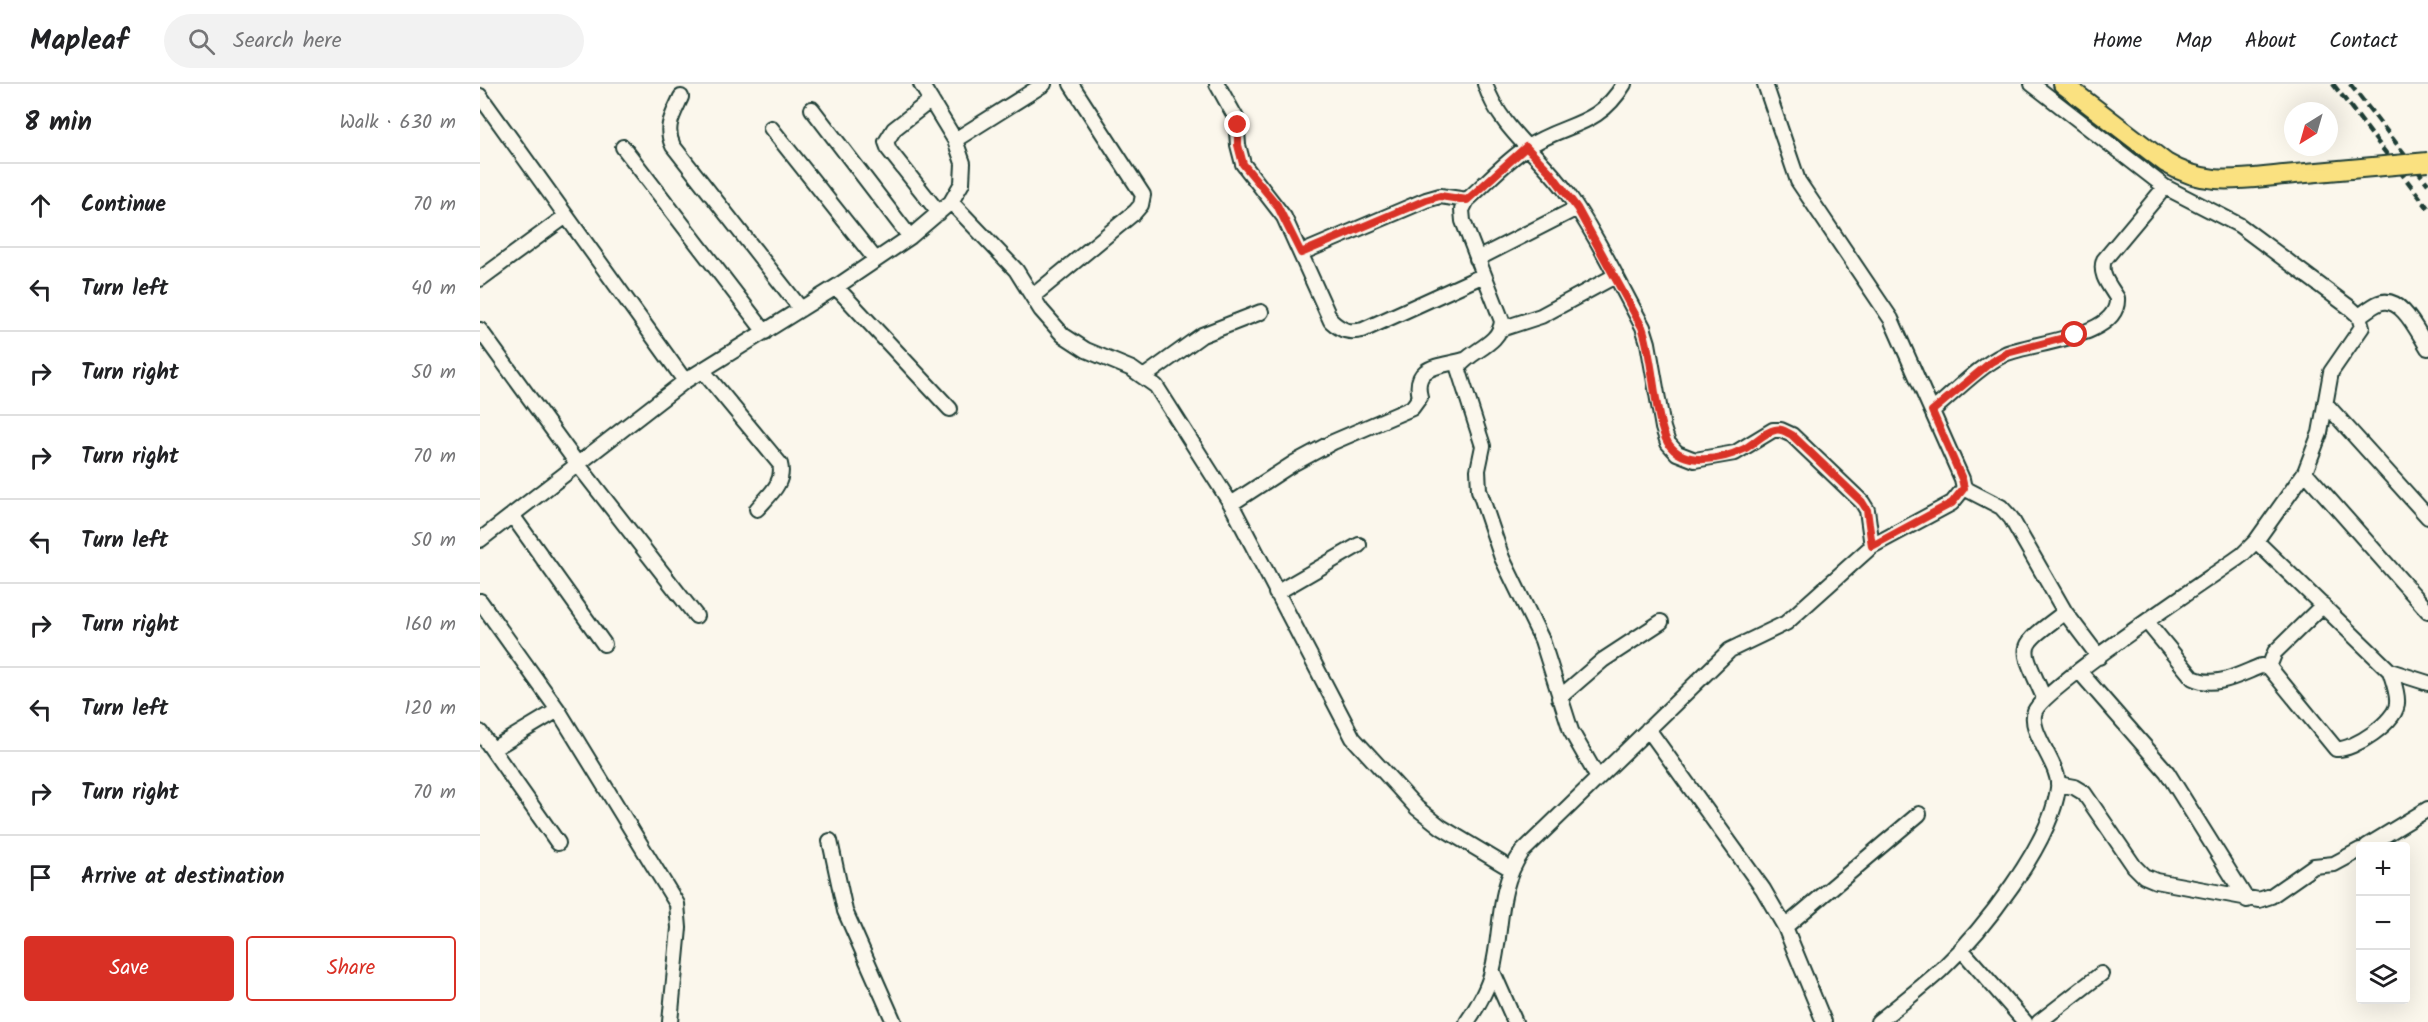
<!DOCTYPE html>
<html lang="en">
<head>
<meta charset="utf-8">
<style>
	:root { --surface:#fff; --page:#f2f2f2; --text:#202124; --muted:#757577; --line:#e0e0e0; --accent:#d93025 }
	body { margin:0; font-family:Kalam,sans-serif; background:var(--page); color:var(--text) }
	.controls { position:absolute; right:18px; bottom:18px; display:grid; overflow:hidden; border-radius:6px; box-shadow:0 6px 24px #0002 }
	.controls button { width:54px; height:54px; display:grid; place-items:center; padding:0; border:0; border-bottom:2px solid var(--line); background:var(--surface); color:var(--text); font:30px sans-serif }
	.compass { position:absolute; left:1804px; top:18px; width:54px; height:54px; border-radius:50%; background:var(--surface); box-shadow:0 6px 24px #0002; rotate:217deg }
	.stop { position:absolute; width:18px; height:18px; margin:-14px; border:4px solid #d93025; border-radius:50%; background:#fff }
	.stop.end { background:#d93025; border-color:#fff; box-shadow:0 2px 6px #0008 }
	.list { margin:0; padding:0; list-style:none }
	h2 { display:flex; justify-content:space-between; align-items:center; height:78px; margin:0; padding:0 24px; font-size:26px }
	h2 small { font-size:20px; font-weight:400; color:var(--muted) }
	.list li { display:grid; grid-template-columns:39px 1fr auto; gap:18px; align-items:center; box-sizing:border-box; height:84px; padding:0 24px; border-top:2px solid var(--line) }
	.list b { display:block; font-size:22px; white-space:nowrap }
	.list em { font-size:20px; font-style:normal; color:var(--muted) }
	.actions { display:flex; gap:12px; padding:18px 24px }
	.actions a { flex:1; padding:14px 0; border:2px solid var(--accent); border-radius:6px; text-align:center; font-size:21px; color:var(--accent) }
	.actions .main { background:var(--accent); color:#fff }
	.icon { flex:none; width:33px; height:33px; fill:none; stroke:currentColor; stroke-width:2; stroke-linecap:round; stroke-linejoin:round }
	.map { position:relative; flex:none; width:1948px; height:938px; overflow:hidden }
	header { display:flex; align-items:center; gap:36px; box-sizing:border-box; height:84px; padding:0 30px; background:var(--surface); border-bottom:2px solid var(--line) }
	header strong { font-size:28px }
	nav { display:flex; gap:33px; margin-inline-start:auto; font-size:21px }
	.search { width:420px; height:54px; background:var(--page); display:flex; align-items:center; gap:15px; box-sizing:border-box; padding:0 21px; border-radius:33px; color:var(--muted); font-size:22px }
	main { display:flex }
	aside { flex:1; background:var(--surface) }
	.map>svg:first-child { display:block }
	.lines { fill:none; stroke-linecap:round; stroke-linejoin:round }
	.minor-casing { stroke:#1f3d34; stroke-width:18 }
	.major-casing { stroke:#1f3d34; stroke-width:22 }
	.minor { stroke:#fbf7ec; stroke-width:14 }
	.major { stroke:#fae180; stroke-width:18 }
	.rail { stroke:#1f3d34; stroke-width:4.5; stroke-dasharray:9 4.5; stroke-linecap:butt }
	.major-bridge-casing { stroke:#1f3d34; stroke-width:22; stroke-linecap:butt }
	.major-bridge { stroke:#fae180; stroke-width:18 }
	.route { stroke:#d93025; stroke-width:8 }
</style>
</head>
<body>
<header>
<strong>Mapleaf</strong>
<div class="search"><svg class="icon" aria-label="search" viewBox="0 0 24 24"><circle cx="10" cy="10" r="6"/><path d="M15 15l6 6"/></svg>Search here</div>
<nav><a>Home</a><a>Map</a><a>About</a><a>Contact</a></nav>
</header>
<main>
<aside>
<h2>8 min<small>Walk · 630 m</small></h2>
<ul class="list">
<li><svg class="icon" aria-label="ahead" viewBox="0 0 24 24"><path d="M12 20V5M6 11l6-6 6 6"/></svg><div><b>Continue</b></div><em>70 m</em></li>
<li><svg class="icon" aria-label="left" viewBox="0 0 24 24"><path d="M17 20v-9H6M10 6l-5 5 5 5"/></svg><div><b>Turn left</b></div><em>40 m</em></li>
<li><svg class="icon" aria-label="right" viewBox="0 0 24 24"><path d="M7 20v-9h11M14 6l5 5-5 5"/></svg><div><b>Turn right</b></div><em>50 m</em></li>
<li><svg class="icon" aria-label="right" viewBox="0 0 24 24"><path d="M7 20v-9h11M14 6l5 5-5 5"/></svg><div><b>Turn right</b></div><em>70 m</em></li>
<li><svg class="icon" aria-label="left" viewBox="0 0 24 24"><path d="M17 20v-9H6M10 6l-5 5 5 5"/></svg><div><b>Turn left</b></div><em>50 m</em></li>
<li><svg class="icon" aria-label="right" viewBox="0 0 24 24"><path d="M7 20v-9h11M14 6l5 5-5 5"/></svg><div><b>Turn right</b></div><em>160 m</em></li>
<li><svg class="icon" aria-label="left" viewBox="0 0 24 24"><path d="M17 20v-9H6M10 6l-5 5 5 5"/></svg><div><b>Turn left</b></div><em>120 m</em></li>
<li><svg class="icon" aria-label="right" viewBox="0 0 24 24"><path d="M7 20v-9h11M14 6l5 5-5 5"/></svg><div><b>Turn right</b></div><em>70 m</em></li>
<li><svg class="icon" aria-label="arrive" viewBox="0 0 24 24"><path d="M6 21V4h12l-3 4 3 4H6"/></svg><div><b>Arrive at destination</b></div></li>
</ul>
<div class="actions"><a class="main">Save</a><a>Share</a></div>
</aside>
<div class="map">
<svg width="1948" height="938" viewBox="0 0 1948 938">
	<rect width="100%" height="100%" fill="#fbf7ec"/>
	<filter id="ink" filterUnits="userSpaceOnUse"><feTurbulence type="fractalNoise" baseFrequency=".0167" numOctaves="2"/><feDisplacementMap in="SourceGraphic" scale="12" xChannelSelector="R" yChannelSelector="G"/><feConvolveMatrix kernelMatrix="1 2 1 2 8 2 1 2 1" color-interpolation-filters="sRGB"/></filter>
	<g filter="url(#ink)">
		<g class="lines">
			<!-- minor casing -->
			<g class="minor-casing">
				<path id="minor" d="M 737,0 L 756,34 L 758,61 L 763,80 L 804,133 L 851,237 C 862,247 869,249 883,246 L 1004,191
					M 1005,0 C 1020,45 1058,69 1085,106 C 1115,148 1138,197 1163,243 L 1168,259 L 1183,344 L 1188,359 L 1197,369 L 1215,376 L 1255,369 L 1293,346 L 1301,346 L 1312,351 L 1382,418 L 1387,426 L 1392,462
					M 0,12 L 205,297
					M 201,13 C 193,31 184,43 193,62 L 321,225
					M 451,16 L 414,45 L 406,58 L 409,66 L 459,129
					M 332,25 L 430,153
					M 291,44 L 396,176
					M 475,56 L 564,0
					M 143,63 L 285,248
					M 471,118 L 536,186 L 561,226 L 583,251 L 606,266 L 652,285 L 676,302 L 751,420 L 873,654 L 937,724 L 961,743 L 1031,785
					M 821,169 L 946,116 L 960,112 L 987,116
					M 997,175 L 1097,124
					M 0,195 L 86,132
					M 356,203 L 470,325
					M 553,212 L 655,128 L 661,121 L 663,111 L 591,0
					M 1879,232 C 1885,228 1892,222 1899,219 C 1921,210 1938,249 1948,264
					M 1021,245 L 1061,232 L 1135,192
					M 0,246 L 99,382 L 216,532
					M 223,287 L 300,380 C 305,399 289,411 277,425
					M 665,292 L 722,251 L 781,228
					M 1845,319 L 1948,433
					M 1452,327 C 1475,308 1498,283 1525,270 C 1551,258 1640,254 1637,214 C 1629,201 1619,190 1624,176 L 1685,103
					M 1825,388 L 1948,527
					M 1484,404 L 1521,423 L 1531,434 L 1585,528 L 1619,573
					M 751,420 L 814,379 L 853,358 L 932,324 L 940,313 C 932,281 959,283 984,276
					M 32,431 L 124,560
					M 0,456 L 205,297 L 356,203 L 430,153 L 471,118 L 482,99 L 483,79 L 475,56 L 441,0
					M 1776,457 L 1910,587 L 1948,599
					M 796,509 L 879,461
					M 0,517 L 78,626 L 197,820 L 199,844 L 190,938
					M 1667,538 L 1713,594 C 1735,605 1760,590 1781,582 L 1789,583 L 1856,665 C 1873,667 1917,637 1917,619 C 1918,609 1913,597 1910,587
					M 1789,583 L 1795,568 L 1843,521
					M 1599,587 L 1687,688 L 1767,816
					M 1079,614 L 1123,576 L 1181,538
					M 1564,614 C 1540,558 1535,566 1585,528
					M 1168,645 L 1283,805 L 1305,843 L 1344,938
					M 0,648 L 78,759
					M 13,665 L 78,626
					M 1118,694 L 1091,647 L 1062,556 L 1022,474 L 999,406 L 998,386 L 1003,362 L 978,284 C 990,266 1020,261 1022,237 L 983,137 L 982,126 L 987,116 C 1006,99 1025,78 1046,64 C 1085,38 1117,45 1144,0
					M 1578,700 L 1594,703 L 1604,709 L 1654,782 L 1664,792 L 1676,797 L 1779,816 L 1791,812 L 1834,782 L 1854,780 L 1880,766
					M 350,757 L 365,827 L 414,938
					M 1887,762 L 1948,725
					M 1305,843 L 1439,730
					M 1481,865 L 1545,938
					M 1012,886 L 1035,938
					M 987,938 C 998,922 1007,907 1012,888 C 1023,846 1016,806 1042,768 L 1250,566 L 1306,539 L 1392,462 L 1472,419 L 1484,404 L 1482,395 L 1411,235 L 1318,97 L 1285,0
					M 1398,938 C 1419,921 1441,904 1461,886 C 1502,847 1571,760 1578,704 C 1581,681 1547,648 1555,627 C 1565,603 1730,494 1762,471 L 1776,457 L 1825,388 L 1840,349 L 1851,288 L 1882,243 L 1879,232 L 1869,223 L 1759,141 L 1685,103 L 1552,0
					M 1559,938 L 1621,890"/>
			</g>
			<!-- major casing -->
			<g class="major-casing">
				<path id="major" d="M 1583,0 L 1686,79 C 1726,103 1760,95 1804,91"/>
			</g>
			<!-- minor -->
			<use href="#minor" class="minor"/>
			<!-- major -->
			<use href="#major" class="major"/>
			<!-- rail -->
			<path class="rail" d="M 1853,0 L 1948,124
				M 1870,0 L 1948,100"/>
			<!-- major-bridge casing -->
			<g class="major-bridge-casing">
				<path id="major-bridge" d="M 1804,91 L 1948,78"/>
			</g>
			<!-- major-bridge -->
			<use href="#major-bridge" class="major-bridge"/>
		</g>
	</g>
	<g class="lines" filter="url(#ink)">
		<!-- route -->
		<path class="route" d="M 758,41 L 758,61 L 763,80 L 797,121 L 821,169 L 946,116 L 960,112 L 987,116 L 1046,63 L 1070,88 L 1097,124 L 1162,243 C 1174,275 1174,335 1188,359 C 1203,383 1242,376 1264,365 C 1274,360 1284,348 1295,346 C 1301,344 1306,348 1312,351 L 1382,418 L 1387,426 L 1392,462 L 1472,419 L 1484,404 L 1482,395 L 1452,327 L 1511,278 L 1527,269 L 1595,251"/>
	</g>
</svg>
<div class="controls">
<button>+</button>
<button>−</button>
<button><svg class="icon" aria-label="layers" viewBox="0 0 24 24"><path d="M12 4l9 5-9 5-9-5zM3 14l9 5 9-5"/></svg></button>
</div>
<svg class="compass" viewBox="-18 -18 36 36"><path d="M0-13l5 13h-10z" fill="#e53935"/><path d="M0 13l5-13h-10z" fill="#757577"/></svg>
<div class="stop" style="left:1595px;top:251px"></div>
<div class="stop end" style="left:758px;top:41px"></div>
</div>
</main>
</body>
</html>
